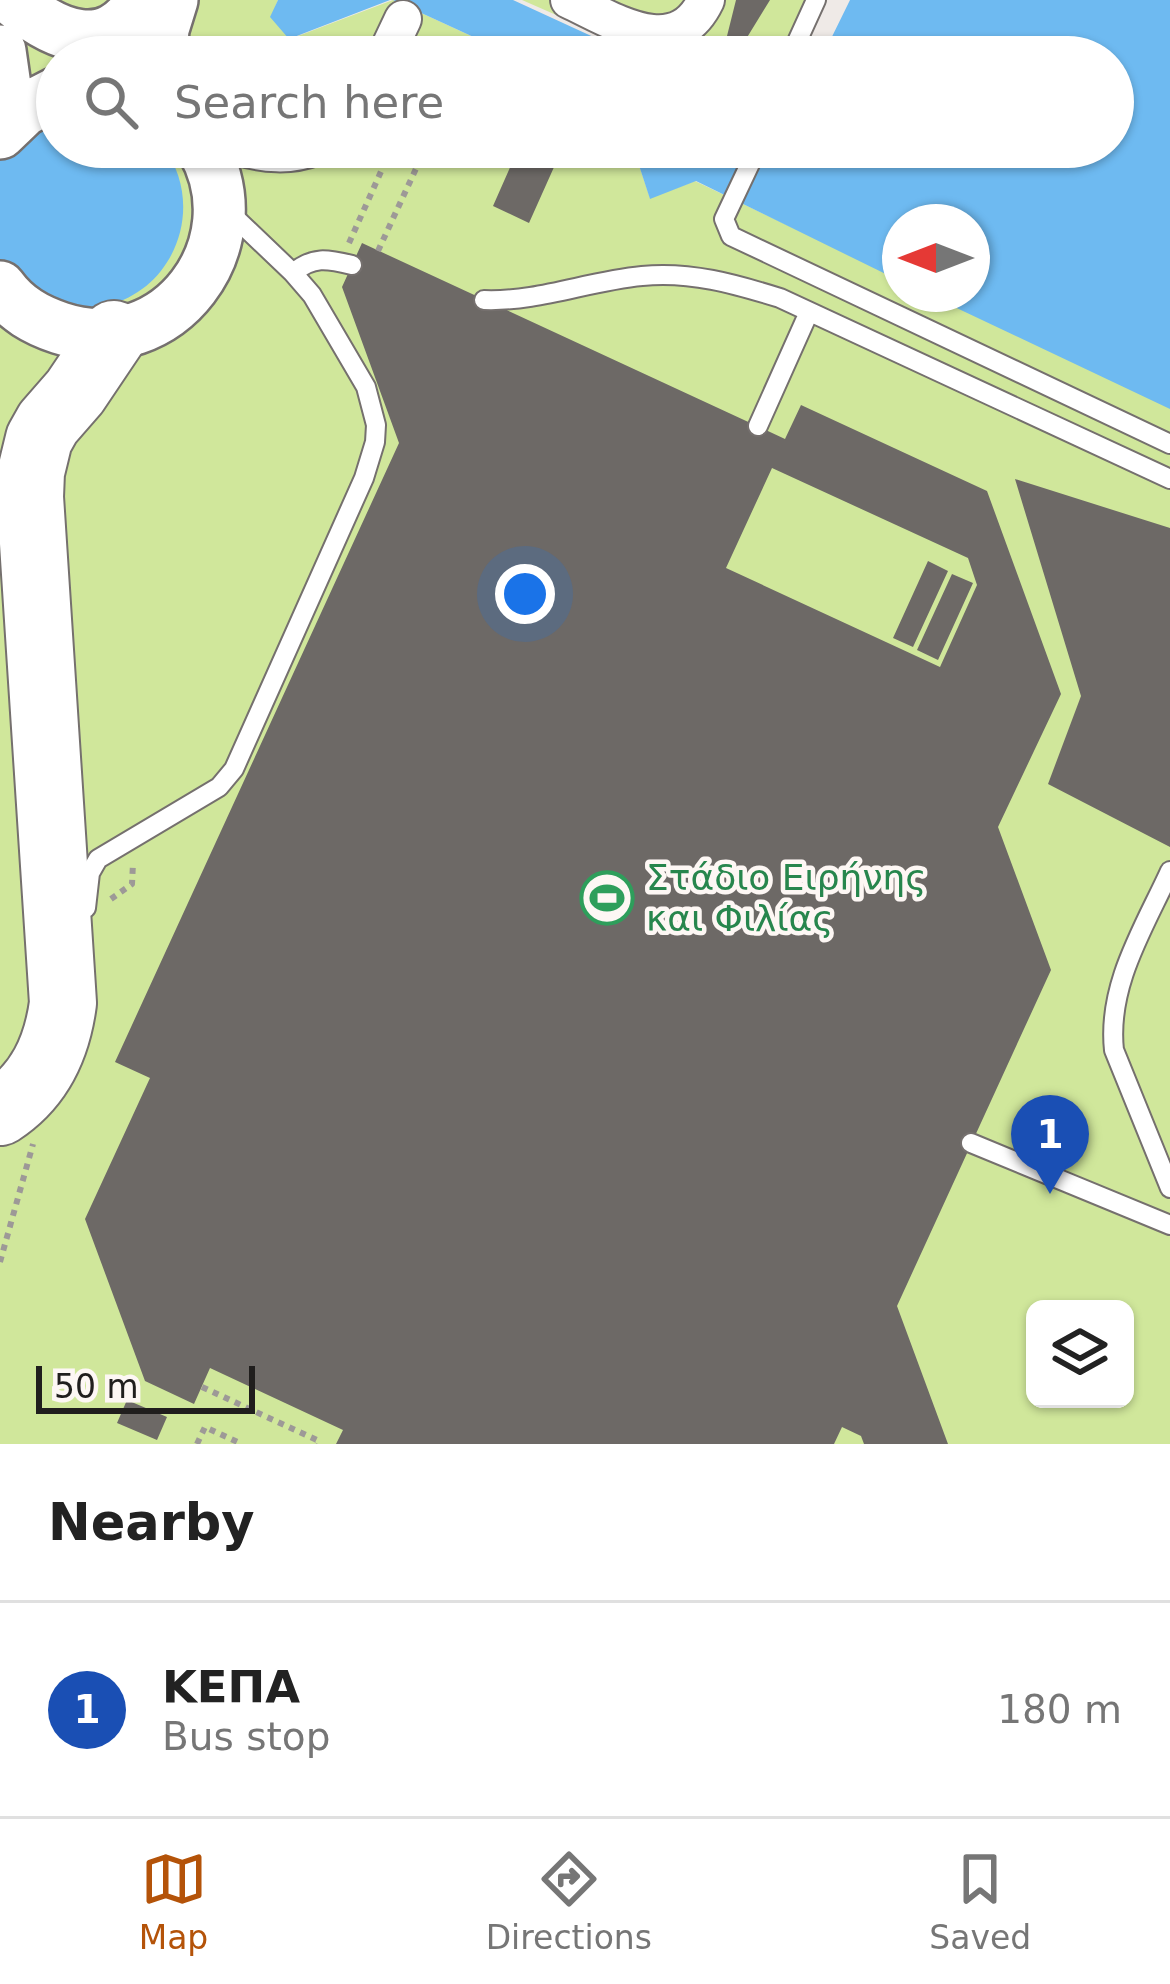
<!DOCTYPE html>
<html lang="en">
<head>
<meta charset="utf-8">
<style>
	:root { --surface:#fff; --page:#f2f2f2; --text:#222; --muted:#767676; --line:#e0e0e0; --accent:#b45309 }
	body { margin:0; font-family:"DejaVu Sans",sans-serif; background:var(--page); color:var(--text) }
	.controls { position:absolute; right:36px; bottom:36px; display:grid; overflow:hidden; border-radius:18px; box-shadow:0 3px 9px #0004 }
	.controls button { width:108px; height:108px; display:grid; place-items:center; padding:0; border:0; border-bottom:3px solid var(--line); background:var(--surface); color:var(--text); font:60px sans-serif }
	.compass { position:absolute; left:882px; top:204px; width:108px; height:108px; border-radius:50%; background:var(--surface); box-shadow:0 3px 9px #0004; rotate:270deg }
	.scale { position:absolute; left:36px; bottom:30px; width:219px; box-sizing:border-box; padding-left:12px; border:6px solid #201e1d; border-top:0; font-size:33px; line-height:42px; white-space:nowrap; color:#201e1d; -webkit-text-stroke:9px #fdf7f4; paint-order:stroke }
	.you { position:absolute; left:525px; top:594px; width:42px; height:42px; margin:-30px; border:9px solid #fff; border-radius:50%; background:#1a73e8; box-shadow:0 0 0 18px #1a73e833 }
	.badge { display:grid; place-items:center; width:78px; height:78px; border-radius:50%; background:var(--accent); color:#fff; font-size:39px; font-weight:700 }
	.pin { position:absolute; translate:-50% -99px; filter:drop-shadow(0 3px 6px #0008) }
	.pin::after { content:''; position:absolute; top:63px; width:42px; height:36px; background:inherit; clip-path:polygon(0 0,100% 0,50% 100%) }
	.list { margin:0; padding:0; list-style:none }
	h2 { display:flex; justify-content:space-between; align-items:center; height:156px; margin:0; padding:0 48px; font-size:51px }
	h2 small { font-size:39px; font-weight:400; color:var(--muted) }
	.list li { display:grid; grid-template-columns:78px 1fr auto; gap:36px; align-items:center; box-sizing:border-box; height:216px; padding:0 48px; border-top:3px solid var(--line) }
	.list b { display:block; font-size:45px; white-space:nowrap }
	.list p { margin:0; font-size:39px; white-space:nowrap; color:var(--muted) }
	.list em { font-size:39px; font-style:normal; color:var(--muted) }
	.icon { flex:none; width:66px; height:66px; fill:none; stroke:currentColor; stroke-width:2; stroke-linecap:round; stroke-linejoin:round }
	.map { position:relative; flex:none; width:1170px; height:1444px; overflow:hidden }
	.search { position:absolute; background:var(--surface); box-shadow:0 3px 9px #0004; left:36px; right:36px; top:36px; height:132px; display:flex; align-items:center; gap:30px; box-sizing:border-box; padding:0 42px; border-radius:66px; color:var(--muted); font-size:45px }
	.sheet { height:372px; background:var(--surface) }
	nav { display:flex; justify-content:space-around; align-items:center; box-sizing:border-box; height:168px; border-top:3px solid var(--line); background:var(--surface); font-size:33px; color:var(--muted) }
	nav a { display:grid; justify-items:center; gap:6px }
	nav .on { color:var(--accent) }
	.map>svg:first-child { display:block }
	.green { fill:#d0e79b; fill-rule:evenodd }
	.water { fill:#6ebaf1 }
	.building { fill:#6d6966; fill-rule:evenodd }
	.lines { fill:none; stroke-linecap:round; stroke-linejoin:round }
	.lane-casing { stroke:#75706e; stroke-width:22 }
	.street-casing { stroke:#75706e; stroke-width:40 }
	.secondary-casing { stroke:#75706e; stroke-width:56 }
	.highway-casing { stroke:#75706e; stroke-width:70 }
	.path { stroke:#9d9997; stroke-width:6; stroke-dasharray:6 6; stroke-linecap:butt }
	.lane { stroke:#fff; stroke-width:18 }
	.street { stroke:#fff; stroke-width:36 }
	.secondary { stroke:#fff; stroke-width:51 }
	.highway { stroke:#fff; stroke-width:66 }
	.labels { text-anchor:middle; stroke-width:9; stroke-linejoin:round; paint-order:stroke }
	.leisure-label { font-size:36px; fill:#27864d; stroke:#fdf7f4; text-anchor:start }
</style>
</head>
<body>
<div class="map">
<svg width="1170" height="1444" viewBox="0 0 1170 1444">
	<rect width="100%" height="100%" fill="#efeae7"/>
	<!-- green -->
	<path class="green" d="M 0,0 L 278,0 L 271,17 L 290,39 L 393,0 L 517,57 L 57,57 L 57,147 L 633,147 L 650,198 L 695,181 L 900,279 L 900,294 L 931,294 L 1170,408 L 1170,1444 L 0,1444 ZM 1035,1309 L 1125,1309 L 1125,1399 L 1035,1399 Z
		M 522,0 L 827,0 L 800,57 L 652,57 Z"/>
	<!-- water -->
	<path class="water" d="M 278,0 L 390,0 L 289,39 L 270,17 Z
		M 393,0 L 513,0 L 637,57 L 517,57 Z
		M 850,0 L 1170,0 L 1170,409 L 927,294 L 972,294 L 972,222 L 900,222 L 900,281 L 696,181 L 650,199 L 633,147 L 1113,147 L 1113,57 L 822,57 Z
		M 57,111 L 57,147 L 163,147 C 206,203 177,288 108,305 C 94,309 76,311 61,306 C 43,300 17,275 0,262 L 0,154 Z"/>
	<!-- building -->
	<path class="building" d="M 736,0 L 770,0 L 743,44 L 727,36 Z
		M 519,147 L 563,147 L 529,223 L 493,206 Z
		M 362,243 L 785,439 L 801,405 L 987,491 L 1061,694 L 998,827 L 1051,970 L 897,1306 L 948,1444 L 864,1444 L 861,1436 L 842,1427 L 834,1444 L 336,1444 L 343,1430 L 210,1368 L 194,1404 L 145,1381 L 85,1219 L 150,1078 L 115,1062 L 399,443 L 342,287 ZM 772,468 L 968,558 L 977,585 L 940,667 L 726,568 Z
		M 1015,479 L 1170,528 L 1170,847 L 1048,784 L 1081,696 Z
		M 928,561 L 948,571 L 913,647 L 893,638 Z
		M 952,574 L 973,583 L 938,660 L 917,650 Z
		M 127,1400 L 167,1417 L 157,1440 L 117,1423 Z"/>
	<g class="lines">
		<!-- lane casing -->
		<g class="lane-casing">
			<path id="lane" d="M 790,57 L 816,0
				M 758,147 L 724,219 L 731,236 L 1170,444
				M 293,273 C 313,256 327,259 352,265
				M 484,300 C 538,302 588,281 642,276 C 690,271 735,284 780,298 L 1170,479
				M 758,426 L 809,312
				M 1170,871 C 1144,928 1107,985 1114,1050 L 1170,1188
				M 86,908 L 90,873 L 98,859 L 219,787 L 234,769 L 364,478 L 375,442 L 376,425 L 366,387 L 312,295 L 293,273 L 228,211
				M 971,1143 L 1170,1225"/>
		</g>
		<!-- street casing -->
		<g class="street-casing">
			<path id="street" d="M 569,0 C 614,21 676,63 706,0
				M 385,57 L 403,19
				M 238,147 C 265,154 289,157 315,147"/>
		</g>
		<!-- secondary casing -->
		<g class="secondary-casing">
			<path id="secondary" d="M 13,0 C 55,36 107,59 142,0
				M 0,51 L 10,121
				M 161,57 L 163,29 L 172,0
				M 0,133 L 24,110 L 57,93
				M 0,287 C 16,309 36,320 60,328 C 169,364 258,243 202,147"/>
		</g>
		<!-- highway casing -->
		<g class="highway-casing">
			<path id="highway" d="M 0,1112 C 40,1086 57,1048 63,1003 L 30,497 L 31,472 L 39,439 L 48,423 L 75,392 L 114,334"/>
		</g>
		<!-- path -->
		<path class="path" d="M 349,243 L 392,147
			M 378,251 L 426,147
			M 111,899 L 132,884 L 133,863
			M 0,1262 L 33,1144
			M 202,1387 L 319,1441 L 317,1444
			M 197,1444 L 205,1427 L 242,1444"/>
		<!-- lane -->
		<use href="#lane" class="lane"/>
		<!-- street -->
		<use href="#street" class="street"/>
		<!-- secondary -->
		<use href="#secondary" class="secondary"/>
		<!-- highway -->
		<use href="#highway" class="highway"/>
	</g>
	<!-- icons -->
	<defs>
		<g id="stadium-ring" transform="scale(2.7)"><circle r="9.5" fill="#fdf7f4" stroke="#2e9e5b" stroke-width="1.5"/><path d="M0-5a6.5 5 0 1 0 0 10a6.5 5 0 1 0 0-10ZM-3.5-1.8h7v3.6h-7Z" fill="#2e9e5b"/></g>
	</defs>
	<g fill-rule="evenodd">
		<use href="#stadium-ring" x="607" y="898"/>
	</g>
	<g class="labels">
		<!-- leisure labels -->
		<g class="leisure-label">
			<text x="646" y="890">Στάδιο Ειρήνης<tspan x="646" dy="41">και Φιλίας</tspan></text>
		</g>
	</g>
</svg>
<div class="controls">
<button><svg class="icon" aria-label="layers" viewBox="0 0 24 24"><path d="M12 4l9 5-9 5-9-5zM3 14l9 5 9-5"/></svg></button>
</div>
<svg class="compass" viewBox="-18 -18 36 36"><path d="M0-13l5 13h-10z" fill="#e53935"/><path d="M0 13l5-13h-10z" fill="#767676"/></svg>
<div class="scale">50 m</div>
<div class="you"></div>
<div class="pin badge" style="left:1050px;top:1194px;background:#1a4fb4">1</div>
<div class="search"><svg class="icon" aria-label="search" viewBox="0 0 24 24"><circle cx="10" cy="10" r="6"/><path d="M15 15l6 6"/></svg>Search here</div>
</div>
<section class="sheet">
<h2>Nearby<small></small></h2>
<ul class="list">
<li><span class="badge" style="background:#1a4fb4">1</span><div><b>ΚΕΠΑ</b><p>Bus stop</p></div><em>180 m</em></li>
</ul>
</section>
<nav>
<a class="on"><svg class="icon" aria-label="map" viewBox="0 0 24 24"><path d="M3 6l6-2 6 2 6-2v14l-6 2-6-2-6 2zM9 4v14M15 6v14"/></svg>Map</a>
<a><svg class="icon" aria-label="directions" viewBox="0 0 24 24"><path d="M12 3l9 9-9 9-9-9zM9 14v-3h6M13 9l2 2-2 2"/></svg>Directions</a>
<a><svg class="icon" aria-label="saved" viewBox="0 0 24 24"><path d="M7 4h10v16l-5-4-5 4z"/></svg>Saved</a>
</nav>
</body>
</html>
